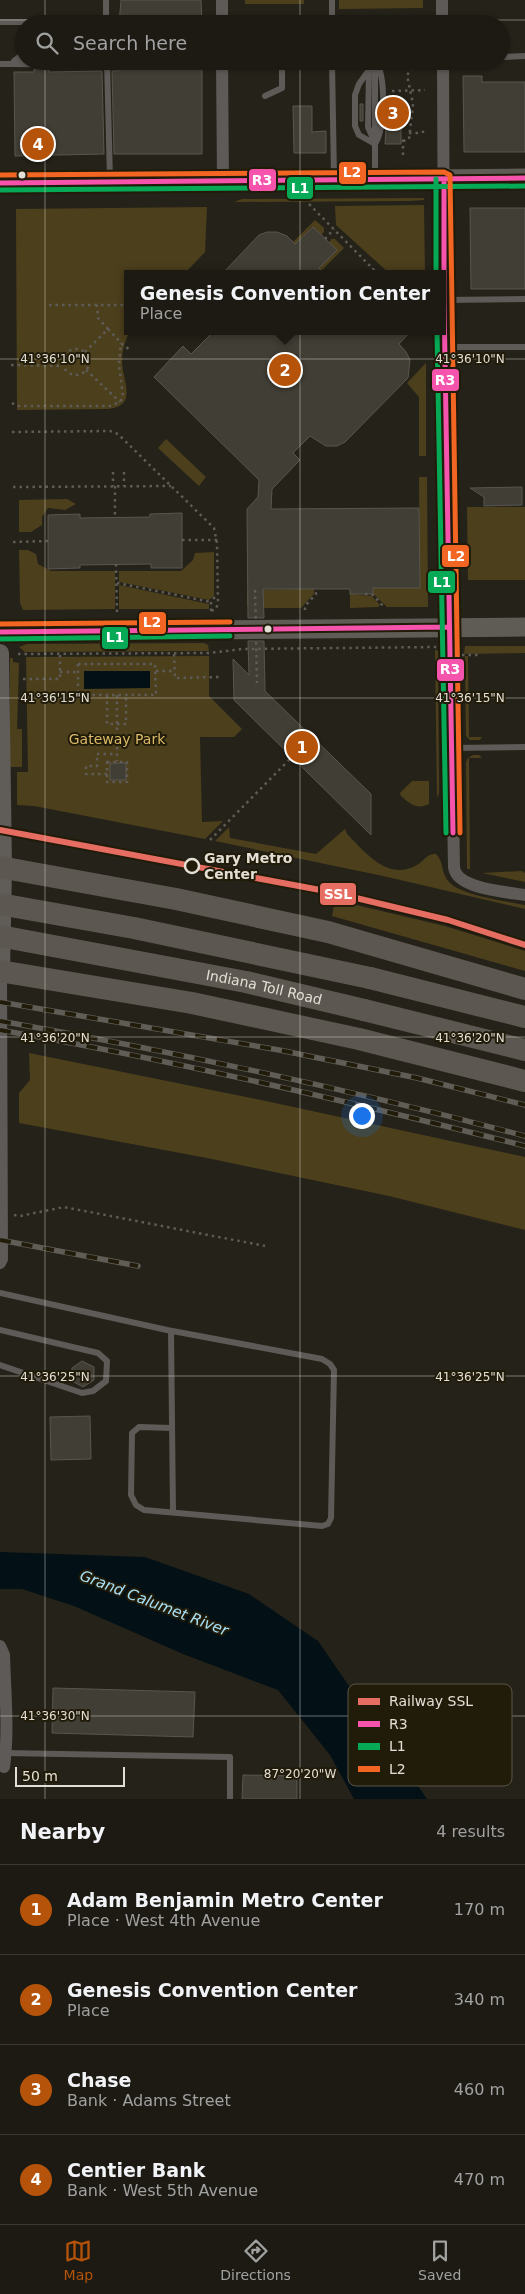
<!DOCTYPE html>
<html lang="en">
<head>
<meta charset="utf-8">
<style>
	:root { --surface:#1c1a13; --page:#292721; --text:#f1f3f6; --muted:#a0a1a0; --line:#3a3833; --accent:#b45309 }
	body { margin:0; font-family:"DejaVu Sans",sans-serif; background:var(--page); color:var(--text) }
	.scale { position:absolute; left:15px; bottom:12px; width:110px; box-sizing:border-box; padding-left:5px; border:2px solid #e3dfd4; border-top:0; font-size:14px; line-height:18px; white-space:nowrap; color:#e3dfd4; -webkit-text-stroke:4px #211b0a; paint-order:stroke }
	.you { position:absolute; left:361px; top:1115px; width:18px; height:18px; margin:-12px; border:4px solid #fff; border-radius:50%; background:#1a73e8; box-shadow:0 0 0 8px #1a73e833 }
	.badge { display:grid; place-items:center; width:32px; height:32px; border-radius:50%; background:var(--accent); color:#fff; font-size:16px; font-weight:700 }
	.pin { position:absolute; translate:-50% -50%; border:2px solid #fff; box-shadow:0 1px 5px #0006 }
	.popup { position:absolute; left:124px; top:270px; width:322px; height:65px; box-sizing:border-box; display:grid; place-content:center; border-radius:0px; background:var(--surface); filter:drop-shadow(0 1px 4px #0005); font-size:16px; white-space:nowrap; color:var(--muted) }
	.popup b { font-size:19px; color:var(--text) }
	.popup::after { content:''; position:absolute; left:50%; top:100%; margin-left:-10px; border:10px solid transparent; border-top-color:var(--surface) }
	.list { margin:0; padding:0; list-style:none }
	h2 { display:flex; justify-content:space-between; align-items:center; height:65px; margin:0; padding:0 20px; font-size:21px }
	h2 small { font-size:16px; font-weight:400; color:var(--muted) }
	.list li { display:grid; grid-template-columns:32px 1fr auto; gap:15px; align-items:center; box-sizing:border-box; height:90px; padding:0 20px; border-top:1px solid var(--line) }
	.list b { display:block; font-size:19px; white-space:nowrap }
	.list p { margin:0; font-size:16px; white-space:nowrap; color:var(--muted) }
	.list em { font-size:16px; font-style:normal; color:var(--muted) }
	.icon { flex:none; width:28px; height:28px; fill:none; stroke:currentColor; stroke-width:2; stroke-linecap:round; stroke-linejoin:round }
	.map { position:relative; flex:none; width:525px; height:1799px; overflow:hidden }
	.search { position:absolute; background:var(--surface); box-shadow:0 1px 4px #0004; left:15px; right:15px; top:15px; height:55px; display:flex; align-items:center; gap:12px; box-sizing:border-box; padding:0 18px; border-radius:28px; color:var(--muted); font-size:19px }
	.sheet { height:425px; background:var(--surface) }
	nav { display:flex; justify-content:space-around; align-items:center; box-sizing:border-box; height:70px; border-top:1px solid var(--line); background:var(--surface); font-size:14px; color:var(--muted) }
	nav a { display:grid; justify-items:center; gap:2px }
	nav .on { color:var(--accent) }
	.map>svg:first-child { display:block }
	.green { fill:#4c3f1c }
	.water { fill:#031015 }
	.building { fill:#413e35; stroke:#5a564e }
	.lines { fill:none; stroke-linecap:round; stroke-linejoin:round }
	.path { stroke:#5f5c57; stroke-width:2.5; stroke-dasharray:2.5 4; stroke-linecap:butt }
	.lane { stroke:#5d5a57; stroke-width:6 }
	.street { stroke:#5d5a57; stroke-width:12 }
	.secondary { stroke:#605d59; stroke-width:18 }
	.primary { stroke:#5f5b55; stroke-width:19 }
	.highway { stroke:#5c5851; stroke-width:22 }
	.rail-casing { stroke:#5f5d56; stroke-width:5.5 }
	.rail { stroke:#211b0a; stroke-width:4; stroke-dasharray:11; stroke-linecap:butt }
	.path-bridge { stroke:#5f5c57; stroke-width:2.5; stroke-dasharray:2.5 4; stroke-linecap:butt }
	.highway-bridge { stroke:#5c5851; stroke-width:22 }
	.bus-1-casing { stroke:#211b0a; stroke-width:9 }
	.bus-2-casing { stroke:#211b0a; stroke-width:9 }
	.bus-3-casing { stroke:#211b0a; stroke-width:9 }
	.bus-1 { stroke:#f653ac; stroke-width:5 }
	.bus-2 { stroke:#06aa56; stroke-width:5 }
	.bus-3 { stroke:#f26522; stroke-width:5 }
	.rail-1-casing { stroke:#211b0a; stroke-width:10 }
	.rail-1 { stroke:#e56d61; stroke-width:6 }
	.ticks { fill:none; stroke:#e3dfd4; stroke-width:1; stroke-opacity:0.45 }
	.bus-dot { fill:#e3dfd4; stroke:#211b0a; stroke-width:2 }
	.stop-dot { fill:#211b0a; stroke:#e3dfd4; stroke-width:2.5 }
	.labels { text-anchor:middle; stroke-width:4; stroke-linejoin:round; paint-order:stroke }
	.park-label { font-size:14px; fill:#dbbb67; stroke:#211b0a }
	.stop-label { font-size:14px; font-weight:bold; fill:#e3dfd4; stroke:#211b0a; text-anchor:start }
	.street-label { font-size:14px; fill:#e3dfd4; stroke:#211b0a }
	.water-label { font-size:15px; font-style:italic; fill:#a7e1f8; stroke:#211b0a }
	.key { fill:#211b0a; stroke:#5b5647; stroke-width:1 }
	.key-label { font-size:14px; fill:#e3dfd4 }
	.ticks-label { font-size:12px; text-anchor:middle; fill:#e3dfd4; stroke:#211b0a; stroke-width:4; stroke-linejoin:round; paint-order:stroke }
	.line-badge { stroke:#211b0a; stroke-width:2 }
	.badge-label { font-size:14px; text-anchor:middle; font-weight:bold; fill:#fff }
</style>
</head>
<body>
<div class="map">
<svg width="525" height="1799" viewBox="0 0 525 1799">
	<rect width="100%" height="100%" fill="#252219"/>
	<!-- green -->
	<path class="green" d="M 245,0 L 304,0 L 304,4 L 245,4 Z
		M 339,0 L 423,0 L 423,8 L 339,9 Z
		M 424,198 L 424,200 L 409,201 L 234,202 L 242,199 Z
		M 424,205 L 425,274 L 390,274 L 336,225 L 335,206 Z
		M 207,207 L 205,252 L 184,274 L 128,274 L 128,331 L 130,331 C 125,341 122,351 122,362 C 123,382 138,406 108,409 L 17,410 L 16,209 Z
		M 315,220 L 324,228 L 324,232 L 321,235 L 312,227 L 296,244 L 293,242 Z
		M 331,239 L 335,239 L 344,248 L 322,270 L 319,268 Z
		M 426,363 L 426,456 L 419,456 L 419,397 L 407,383 Z
		M 166,439 L 206,477 L 199,486 L 158,448 Z
		M 419,477 L 427,477 L 428,607 L 387,607 L 373,594 L 373,588 L 420,588 Z
		M 67,499 L 76,504 L 65,510 L 48,508 L 42,517 L 42,525 L 31,532 L 19,532 L 19,500 Z
		M 467,507 L 525,507 L 525,580 L 468,580 Z
		M 19,550 L 28,550 L 36,554 L 38,564 L 51,571 L 115,571 L 115,609 L 23,610 L 20,603 Z
		M 214,552 L 214,596 L 209,600 L 119,582 L 119,571 L 181,571 L 193,560 L 195,553 Z
		M 119,585 L 209,604 L 209,609 L 119,609 Z
		M 314,589 L 314,594 L 301,608 L 263,608 L 259,606 L 247,606 L 247,590 Z
		M 350,594 L 372,596 L 380,605 L 378,607 L 350,608 Z
		M 204,643 L 208,645 L 209,651 L 25,652 L 19,647 L 27,644 Z
		M 465,646 L 525,646 L 525,653 L 464,654 Z
		M 435,650 L 437,650 L 438,652 L 439,793 L 437,798 Z
		M 209,656 L 209,696 L 242,729 L 234,737 L 200,737 L 202,822 L 223,821 L 205,839 L 34,806 L 17,805 L 17,772 L 28,772 L 26,657 Z
		M 465,656 L 468,656 L 469,737 L 482,737 L 480,740 L 470,740 L 466,736 Z
		M 10,658 L 13,658 L 13,662 L 19,663 L 17,729 L 22,729 L 22,767 L 10,767 Z
		M 473,755 L 479,755 L 482,758 L 469,758 L 470,869 L 467,869 L 466,762 L 468,758 Z
		M 412,781 L 429,781 L 429,804 C 417,810 410,804 401,796 L 400,793 Z
		M 229,827 L 230,838 L 316,854 L 345,829 L 347,834 C 365,852 388,882 417,865 C 424,861 427,853 436,854 C 444,861 441,874 449,882 C 462,896 506,901 525,905 L 525,909 L 383,876 L 215,841 Z
		M 522,871 L 525,873 L 525,882 L 482,873 Z
		M 335,900 L 445,926 L 525,951 L 525,971 L 332,916 Z
		M 29,1053 L 261,1100 L 525,1157 L 525,1230 L 389,1196 L 207,1158 L 19,1123 L 19,1093 L 30,1080 Z"/>
	<!-- water -->
	<path class="water" d="M 84,671 L 150,671 L 150,688 L 84,689 Z
		M 0,1552 L 145,1557 L 249,1594 L 318,1641 L 427,1799 L 354,1799 L 330,1755 L 278,1690 L 183,1654 L 74,1606 L 22,1589 L 0,1589 Z"/>
	<!-- building -->
	<path class="building" d="M 121,0 L 201,0 L 202,24 L 119,24 Z
		M 119,61 L 202,61 L 202,154 L 114,154 L 112,71 L 119,71 Z
		M 34,69 L 49,69 L 49,72 L 102,71 L 104,154 L 15,156 L 14,72 L 34,72 Z
		M 463,76 L 482,76 L 482,82 L 525,82 L 525,152 L 464,152 Z
		M 388,98 L 401,98 L 401,144 L 385,144 Z
		M 360,104 L 363,104 L 363,121 L 360,121 Z
		M 293,106 L 312,106 L 312,132 L 326,131 L 326,153 L 294,153 Z
		M 470,208 L 525,208 L 525,289 L 471,289 Z
		M 313,227 L 337,250 L 319,268 L 325,274 L 222,274 L 259,235 L 267,232 L 277,232 L 287,236 L 295,244 Z
		M 214,331 L 411,331 L 399,344 L 406,352 L 410,360 L 408,378 L 345,442 L 337,446 L 326,446 L 310,436 L 293,453 L 300,460 L 272,489 L 271,509 L 419,508 L 420,588 L 373,588 L 373,594 L 350,594 L 350,589 L 263,589 L 264,618 L 248,618 L 247,509 L 258,497 L 259,480 L 154,377 L 183,346 L 191,354 Z
		M 522,487 L 522,505 L 484,506 L 484,497 L 470,488 Z
		M 182,513 L 182,568 L 151,568 L 151,564 L 80,565 L 80,568 L 48,569 L 48,515 L 80,514 L 80,518 L 150,517 L 150,514 Z
		M 248,641 L 264,641 L 265,691 L 371,794 L 371,835 L 234,700 L 233,659 L 249,675 Z
		M 110,763 L 126,763 L 126,780 L 110,780 Z
		M 82,1361 L 94,1367 L 94,1380 L 83,1387 L 72,1381 L 72,1368 Z
		M 90,1416 L 91,1459 L 51,1460 L 50,1417 Z
		M 53,1688 L 195,1692 L 193,1737 L 52,1733 Z
		M 243,1775 L 297,1776 L 297,1799 L 242,1799 Z"/>
	<g class="lines">
		<!-- path -->
		<path class="path" d="M 392,91 L 425,90
			M 409,133 L 421,133 L 426,130
			M 403,141 L 409,139 L 413,104 L 407,75 L 419,61
			M 403,155 L 403,139
			M 309,204 L 373,269
			M 325,239 L 334,229
			M 368,274 L 373,269 L 378,274
			M 49,305 L 128,305
			M 108,329 L 124,346 L 131,350
			M63 362a13 13 0 1 1 26 0a13 13 0 1 1-26 0Z
			M 85,352 L 108,329 L 98,318 L 97,305
			M 11,365 L 63,366
			M 86,370 L 120,402
			M 12,403 L 17,406 L 110,406 L 120,402 L 123,396 L 119,365 L 121,343
			M 12,432 L 110,431 L 118,434 L 214,528 L 217,543 L 218,603 L 216,609 L 211,611
			M 113,472 L 113,486
			M 124,472 L 124,486
			M 115,486 L 115,518
			M 13,487 L 171,486
			M 182,540 L 217,540
			M 13,542 L 48,541
			M 116,564 L 117,613
			M 117,583 L 211,602
			M 365,594 L 373,595 L 382,605 L 382,609
			M 305,610 L 305,606 L 316,594 L 316,589
			M 211,611 L 211,601 L 217,595
			M 18,654 L 209,653 L 242,649 L 438,647
			M 174,654 L 175,678 L 219,677
			M 462,655 L 481,655
			M 78,664 L 155,664 L 156,695 L 78,695 Z
			M 156,671 L 175,671
			M 60,672 L 78,672
			M 23,679 L 60,679 L 60,654
			M 107,695 L 107,724 L 126,724 L 126,695
			M 117,695 L 117,761
			M 107,762 L 127,762 L 127,782 L 107,782 Z
			M 107,774 L 86,774 L 86,766 L 97,766 L 97,754 L 117,754
			M 210,840 L 292,757
			M 14,1215 L 20,1216 L 64,1207 L 265,1246"/>
		<!-- lane -->
		<path class="lane" d="M 106,0 L 106,24
			M 332,0 L 332,24
			M 0,22 L 106,22
			M 501,57 L 525,56
			M 14,61 L 24,53
			M 107,61 L 110,180
			M 332,61 L 334,177
			M 0,64 L 11,64 L 24,60
			M 11,64 L 107,65
			M 369,70 L 359,84 L 355,95 L 355,126 L 359,135 L 375,144
			M 369,71 L 368,127 L 375,143
			M 265,96 L 282,88 L 282,61
			M 376,142 C 385,126 386,78 376,61
			M 375,177 L 375,61
			M 444,300 L 525,299
			M 445,347 L 525,347
			M 452,748 L 525,747
			M 0,1293 L 167,1330 L 322,1359 L 330,1364 L 334,1370 L 331,1518 L 328,1524 L 322,1526 L 144,1510 L 136,1505 L 131,1495 L 132,1433 L 139,1427 L 172,1428
			M 0,1330 L 98,1353 L 107,1361 L 106,1381 L 93,1391 L 82,1393 L 0,1365
			M 171,1331 L 173,1512
			M 4,1753 L 230,1757 L 230,1799"/>
		<!-- street -->
		<path class="street" d="M 222,0 L 222,24
			M 442,0 L 442,24
			M 222,61 L 223,181
			M 443,61 L 444,300 L 454,867 C 456,889 507,892 525,895
			M 0,1263 L 2,1259 L 1,972
			M 0,1646 L 4,1655 C 5,1692 9,1730 4,1767"/>
		<!-- secondary -->
		<path class="secondary" d="M 0,653 L 3,868 L 1,972"/>
		<!-- primary -->
		<path class="primary" d="M 0,183 L 525,178
			M 0,632 L 525,627"/>
		<!-- highway -->
		<path class="highway" d="M 0,867 L 176,899 L 328,932 L 525,989
			M 0,971 L 192,1003 L 359,1039 L 525,1081
			M 370,978 L 525,1017
			M 364,1010 L 525,1050"/>
		<!-- rail casing -->
		<g class="rail-casing">
			<path id="rail" d="M 0,1002 L 279,1050 L 417,1078 L 525,1105
				M 0,1021 C 176,1052 352,1090 525,1136
				M 0,1030 C 176,1061 352,1102 525,1146
				M 0,1240 L 138,1266"/>
		</g>
		<!-- rail -->
		<use href="#rail" class="rail"/>
		<!-- path-bridge -->
		<path class="path-bridge" d="M 255,590 L 257,683"/>
		<!-- highway-bridge -->
		<g class="highway-bridge">
			<path d="M 0,904 L 134,928 L 370,978"/>
			<path id="s1" d="M 0,936 L 246,982 L 364,1010"/>
		</g>
		<!-- bus-1 casing -->
		<g class="bus-1-casing">
			<path id="bus-1" d="M 444,179 L 444,300 L 453,833
				M 0,183 L 525,178
				M 0,632 L 449,627"/>
		</g>
		<!-- bus-2 casing -->
		<g class="bus-2-casing">
			<path id="bus-2" d="M 436,179 L 436,274
				M 0,190 L 525,186
				M 437,331 L 446,833
				M 0,639 L 230,636"/>
		</g>
		<!-- bus-3 casing -->
		<g class="bus-3-casing">
			<path id="bus-3" d="M 0,175 L 444,172 L 450,175 L 460,833
				M 0,624 L 230,622"/>
		</g>
		<!-- bus-1 -->
		<use href="#bus-1" class="bus-1"/>
		<!-- bus-2 -->
		<use href="#bus-2" class="bus-2"/>
		<!-- bus-3 -->
		<use href="#bus-3" class="bus-3"/>
		<!-- rail-1 casing -->
		<g class="rail-1-casing">
			<path id="rail-1" d="M 0,830 L 331,892 L 448,920 L 525,945"/>
		</g>
		<!-- rail-1 -->
		<use href="#rail-1" class="rail-1"/>
	</g>
	<!-- ticks -->
	<path class="ticks" d="M 45,0 L 45,24M 300,0 L 300,24M 0,20 L 525,20M 45,61 L 45,1799M 300,61 L 300,1799M 0,359 L 525,359M 0,698 L 525,698M 0,1037 L 525,1037M 0,1376 L 525,1376M 0,1716 L 525,1716"/>
	<!-- markers -->
	<g class="bus-dot">
		<circle cx="22" cy="175" r="4.5"/>
		<circle cx="268" cy="629" r="4.5"/>
	</g>
	<circle class="stop-dot" cx="192" cy="866" r="7"/>
	<g class="labels">
		<!-- park labels -->
		<g class="park-label">
			<text x="117" y="744">Gateway Park</text>
		</g>
		<!-- stop labels -->
		<g class="stop-label">
			<text x="204" y="863">Gary Metro<tspan x="204" dy="16">Center</tspan></text>
		</g>
		<!-- street labels -->
		<g class="street-label">
			<text dy="5" stroke="none"><textPath href="#s1" startOffset="269">Indiana Toll Road</textPath></text>
		</g>
		<!-- water labels -->
		<g class="water-label">
			<text transform="translate(154 1603) rotate(21)" y="5">Grand Calumet River</text>
		</g>
	</g>
	<!-- legend -->
	<rect x="348" y="1684" width="164" height="102" rx="8" class="key"/>
	<rect x="358" y="1698" width="22" height="7" fill="#e56d61"/>
	<rect x="358" y="1721" width="22" height="6" fill="#f653ac"/>
	<rect x="358" y="1743" width="22" height="7" fill="#06aa56"/>
	<rect x="358" y="1766" width="22" height="6" fill="#f26522"/>
	<g class="key-label">
		<text x="389" y="1706">Railway SSL</text>
		<text x="389" y="1729">R3</text>
		<text x="389" y="1751">L1</text>
		<text x="389" y="1774">L2</text>
	</g>
	<g class="ticks-label">
		<text x="470" y="363">41°36'10"N</text>
		<text x="55" y="363">41°36'10"N</text>
		<text x="55" y="702">41°36'15"N</text>
		<text x="470" y="702">41°36'15"N</text>
		<text x="55" y="1042">41°36'20"N</text>
		<text x="470" y="1042">41°36'20"N</text>
		<text x="470" y="1381">41°36'25"N</text>
		<text x="55" y="1381">41°36'25"N</text>
		<text x="55" y="1720">41°36'30"N</text>
		<text x="300" y="1778">87°20'20"W</text>
	</g>
	<g class="line-badge">
		<rect x="338" y="161" width="29" height="24" rx="5" fill="#f26522"/>
		<rect x="248" y="168" width="29" height="24" rx="5" fill="#f653ac"/>
		<rect x="286" y="176" width="28" height="24" rx="5" fill="#06aa56"/>
		<rect x="431" y="368" width="29" height="24" rx="5" fill="#f653ac"/>
		<rect x="441" y="544" width="29" height="24" rx="5" fill="#f26522"/>
		<rect x="427" y="570" width="29" height="24" rx="5" fill="#06aa56"/>
		<rect x="138" y="611" width="29" height="24" rx="5" fill="#f26522"/>
		<rect x="101" y="626" width="28" height="24" rx="5" fill="#06aa56"/>
		<rect x="436" y="658" width="29" height="24" rx="5" fill="#f653ac"/>
		<rect x="319" y="882" width="38" height="24" rx="5" fill="#e56d61"/>
	</g>
	<g class="badge-label">
		<text x="352" y="177">L2</text>
		<text x="262" y="185">R3</text>
		<text x="300" y="193">L1</text>
		<text x="445" y="385">R3</text>
		<text x="456" y="561">L2</text>
		<text x="442" y="587">L1</text>
		<text x="152" y="627">L2</text>
		<text x="115" y="642">L1</text>
		<text x="450" y="674">R3</text>
		<text x="338" y="899">SSL</text>
	</g>
</svg>
<div class="scale">50 m</div>
<div class="you"></div>
<div class="pin badge" style="left:302px;top:747px">1</div>
<div class="pin badge" style="left:285px;top:370px">2</div>
<div class="popup"><b>Genesis Convention Center</b>Place</div>
<div class="pin badge" style="left:393px;top:113px">3</div>
<div class="pin badge" style="left:38px;top:144px">4</div>
<div class="search"><svg class="icon" aria-label="search" viewBox="0 0 24 24"><circle cx="10" cy="10" r="6"/><path d="M15 15l6 6"/></svg>Search here</div>
</div>
<section class="sheet">
<h2>Nearby<small>4 results</small></h2>
<ul class="list">
<li><span class="badge">1</span><div><b>Adam Benjamin Metro Center</b><p>Place · West 4th Avenue</p></div><em>170 m</em></li>
<li><span class="badge">2</span><div><b>Genesis Convention Center</b><p>Place</p></div><em>340 m</em></li>
<li><span class="badge">3</span><div><b>Chase</b><p>Bank · Adams Street</p></div><em>460 m</em></li>
<li><span class="badge">4</span><div><b>Centier Bank</b><p>Bank · West 5th Avenue</p></div><em>470 m</em></li>
</ul>
</section>
<nav>
<a class="on"><svg class="icon" aria-label="map" viewBox="0 0 24 24"><path d="M3 6l6-2 6 2 6-2v14l-6 2-6-2-6 2zM9 4v14M15 6v14"/></svg>Map</a>
<a><svg class="icon" aria-label="directions" viewBox="0 0 24 24"><path d="M12 3l9 9-9 9-9-9zM9 14v-3h6M13 9l2 2-2 2"/></svg>Directions</a>
<a><svg class="icon" aria-label="saved" viewBox="0 0 24 24"><path d="M7 4h10v16l-5-4-5 4z"/></svg>Saved</a>
</nav>
</body>
</html>
